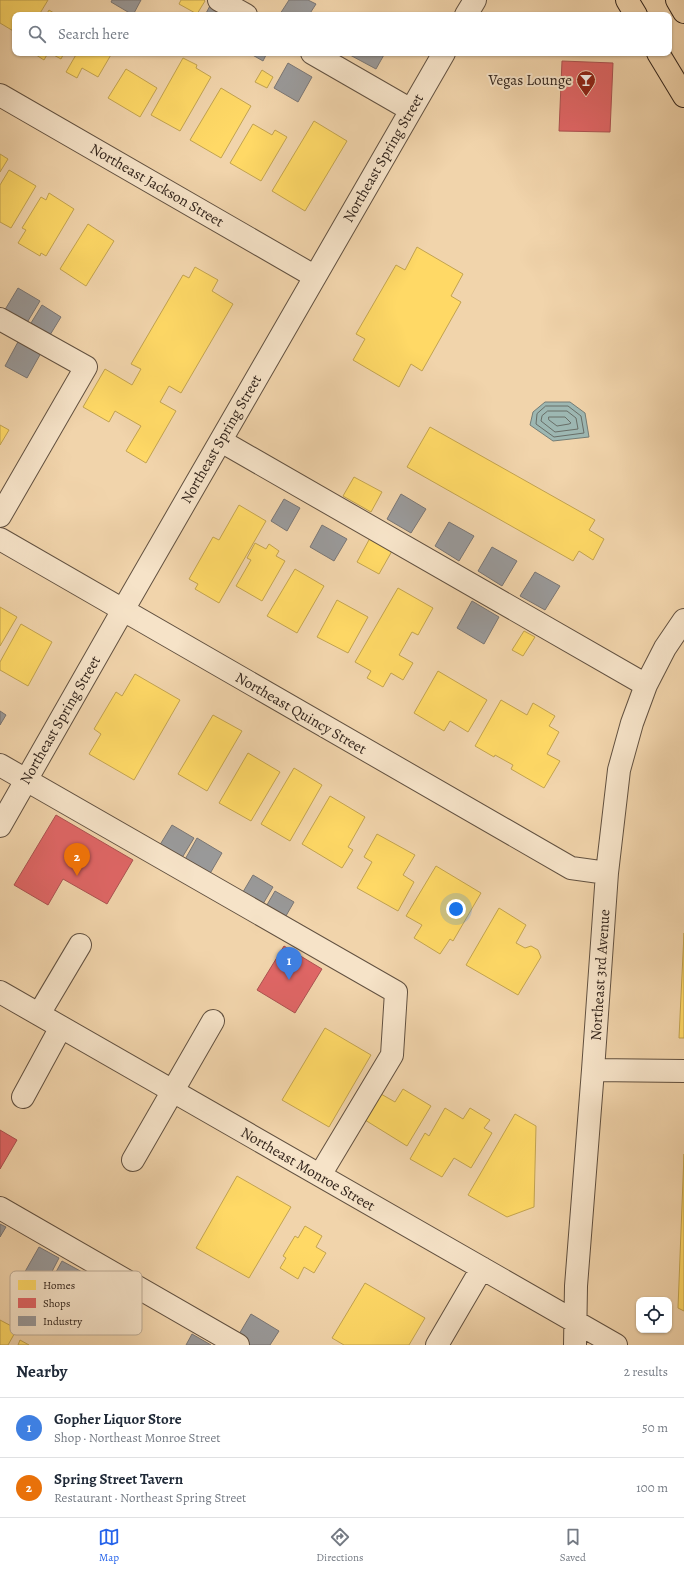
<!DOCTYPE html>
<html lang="en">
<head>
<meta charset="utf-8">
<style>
	:root { --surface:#fff; --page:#f2f2f3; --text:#1f2937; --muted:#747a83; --line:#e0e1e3; --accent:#2563eb }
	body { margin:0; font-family:Alegreya,serif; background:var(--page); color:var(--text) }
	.controls { position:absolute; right:12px; bottom:12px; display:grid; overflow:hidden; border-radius:8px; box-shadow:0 1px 3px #0004 }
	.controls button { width:36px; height:36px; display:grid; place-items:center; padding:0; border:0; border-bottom:1px solid var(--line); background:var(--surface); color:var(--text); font:20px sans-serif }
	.you { position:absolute; left:456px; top:909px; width:14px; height:14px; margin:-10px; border:3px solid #fff; border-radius:50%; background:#1a73e8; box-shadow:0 0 0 6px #1a73e833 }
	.badge { display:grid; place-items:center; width:26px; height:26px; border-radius:50%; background:var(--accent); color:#fff; font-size:13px; font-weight:700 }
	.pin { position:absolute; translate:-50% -33px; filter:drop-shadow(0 1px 2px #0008) }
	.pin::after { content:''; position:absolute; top:21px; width:14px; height:12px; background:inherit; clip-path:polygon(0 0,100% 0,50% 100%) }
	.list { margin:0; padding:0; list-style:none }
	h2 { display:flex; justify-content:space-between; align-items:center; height:52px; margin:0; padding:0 16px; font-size:17px }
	h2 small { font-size:13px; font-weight:400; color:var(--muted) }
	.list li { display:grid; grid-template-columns:26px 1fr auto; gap:12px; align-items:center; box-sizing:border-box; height:60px; padding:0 16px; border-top:1px solid var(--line) }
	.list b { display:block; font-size:15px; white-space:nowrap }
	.list p { margin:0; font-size:13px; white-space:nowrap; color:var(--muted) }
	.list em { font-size:13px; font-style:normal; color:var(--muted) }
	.icon { flex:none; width:22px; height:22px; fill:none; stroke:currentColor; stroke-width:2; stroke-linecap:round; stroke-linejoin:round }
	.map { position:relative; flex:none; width:684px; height:1345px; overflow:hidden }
	.search { position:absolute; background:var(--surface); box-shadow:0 1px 3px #0004; left:12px; right:12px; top:12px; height:44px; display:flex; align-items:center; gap:10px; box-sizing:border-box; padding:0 14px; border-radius:8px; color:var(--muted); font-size:15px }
	.sheet { height:172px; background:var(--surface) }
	nav { display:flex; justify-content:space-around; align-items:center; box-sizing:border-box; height:56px; border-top:1px solid var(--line); background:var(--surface); font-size:11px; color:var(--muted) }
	nav a { display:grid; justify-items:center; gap:2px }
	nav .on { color:var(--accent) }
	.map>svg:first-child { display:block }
	.water { fill:#9db7b2; stroke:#737d76 }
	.homes { fill:#ffd966; stroke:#c2a350 }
	.shops { fill:#e06666; stroke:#ac5250 }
	.industry { fill:#999; stroke:#7a7674 }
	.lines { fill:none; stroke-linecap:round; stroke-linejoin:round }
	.shore { stroke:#686e67; stroke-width:1 }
	.minor-casing { stroke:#625140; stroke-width:24 }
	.major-casing { stroke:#33251c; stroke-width:24 }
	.minor { stroke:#f6e3c8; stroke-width:22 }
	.major { stroke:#f1d4ab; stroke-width:22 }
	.labels { text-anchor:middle; stroke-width:4; stroke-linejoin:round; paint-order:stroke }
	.poi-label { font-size:15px; fill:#33251c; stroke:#f6e3c8; text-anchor:end }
	.street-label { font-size:15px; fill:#33251c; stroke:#f6e3c8 }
	.key { fill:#f6e3c8; stroke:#bcaa94; stroke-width:1 }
	.key-label { font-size:11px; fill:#33251c }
</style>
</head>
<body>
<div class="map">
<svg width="684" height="1345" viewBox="0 0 684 1345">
	<rect width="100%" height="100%" fill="#f1d4ab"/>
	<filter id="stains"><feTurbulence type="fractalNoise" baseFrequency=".005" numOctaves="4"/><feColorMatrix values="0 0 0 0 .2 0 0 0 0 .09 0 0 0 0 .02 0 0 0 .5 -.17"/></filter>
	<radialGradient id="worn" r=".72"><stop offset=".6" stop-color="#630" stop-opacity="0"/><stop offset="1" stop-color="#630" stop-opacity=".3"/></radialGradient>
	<!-- water -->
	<path class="water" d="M 545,402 L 570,402 L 585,413 L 589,437 L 553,441 L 530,425 L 533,412 Z"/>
	<!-- homes -->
	<path class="homes" d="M 0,0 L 48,0 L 39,15 L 15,15 L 15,32 L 0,23 Z
		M 181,0 L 204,0 L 205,1 L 197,14 L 179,4 Z
		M 49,10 L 57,15 L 46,15 Z
		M 33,53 L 48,53 L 44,60 Z
		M 50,53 L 64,53 L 61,59 Z
		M 77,53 L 112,53 L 98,77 L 82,68 L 77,78 L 66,72 Z
		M 183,58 L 197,65 L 196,68 L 211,77 L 180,131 L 151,115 Z
		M 126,69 L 157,88 L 140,117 L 108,98 Z
		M 262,70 L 273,77 L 267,88 L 255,82 Z
		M 221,88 L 251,106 L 221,158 L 190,140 Z
		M 314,121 L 347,141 L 305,211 L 272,191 Z
		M 253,124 L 272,135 L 275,130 L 287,137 L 261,181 L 230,163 Z
		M 0,154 L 8,159 L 0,172 Z
		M 9,170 L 36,186 L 11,228 L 0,222 L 0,185 Z
		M 49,193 L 74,209 L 46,256 L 41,253 L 40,256 L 18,243 L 26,230 L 22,228 L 41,197 L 46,200 Z
		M 88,224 L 114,241 L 86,286 L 60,269 Z
		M 417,247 L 463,274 L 451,296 L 461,302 L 422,371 L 411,364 L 399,387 L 353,360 L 365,339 L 356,334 L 396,265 L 405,270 Z
		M 195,267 L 218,280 L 212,291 L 233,304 L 181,393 L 169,386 L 160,402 L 176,411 L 146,463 L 126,451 L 141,426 L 115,411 L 109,422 L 83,407 L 105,369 L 132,385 L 141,369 L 131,364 L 183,275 L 189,278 Z
		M 0,425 L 9,430 L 0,445 Z
		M 430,427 L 595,520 L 589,530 L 604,539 L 593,560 L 579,551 L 573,561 L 407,467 Z
		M 354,477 L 382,492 L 371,512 L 343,496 Z
		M 239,505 L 266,521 L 219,603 L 195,589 L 198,584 L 189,579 L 213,537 L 219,540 Z
		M 370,538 L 392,551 L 379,574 L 357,562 Z
		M 255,543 L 266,549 L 269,544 L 279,551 L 276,556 L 285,561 L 262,601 L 236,586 L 251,560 L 247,558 Z
		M 295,569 L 324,586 L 297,633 L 267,616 Z
		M 398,588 L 433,608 L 418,635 L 412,632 L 399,655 L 413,663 L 403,680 L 391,673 L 383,687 L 367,678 L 371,671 L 355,662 Z
		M 337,600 L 368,617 L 348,653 L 317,637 Z
		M 0,607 L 17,617 L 0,646 Z
		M 21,624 L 52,642 L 28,686 L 0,670 L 0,662 Z
		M 524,631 L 535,637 L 523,656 L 512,650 Z
		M 438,671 L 487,700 L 468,732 L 450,721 L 444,731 L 414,713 Z
		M 135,674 L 180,700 L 134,780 L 89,754 L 101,734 L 94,729 L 116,692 L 122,696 Z
		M 501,700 L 527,715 L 533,703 L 555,716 L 549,726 L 559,732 L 547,754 L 560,761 L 544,788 L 511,769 L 513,765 L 495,755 L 494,757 L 475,746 Z
		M 213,715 L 242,731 L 207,791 L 178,774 Z
		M 248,753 L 280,772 L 251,821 L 219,803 Z
		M 294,768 L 322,785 L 290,841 L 261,824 Z
		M 330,796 L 365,817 L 348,847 L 353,850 L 342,868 L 302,844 Z
		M 377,834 L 415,855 L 403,875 L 414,882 L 398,911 L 357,888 L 372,862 L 364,857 Z
		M 436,866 L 481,893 L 453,941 L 450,939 L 440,954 L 414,938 L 422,925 L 406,916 Z
		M 499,908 L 526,925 L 516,943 L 525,948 L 531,946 L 538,950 L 541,957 L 518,995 L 466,965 Z
		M 684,933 L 684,1038 L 679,1038 Z
		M 325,1028 L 371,1055 L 329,1127 L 282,1100 Z
		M 403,1089 L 431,1106 L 407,1146 L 365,1120 L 381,1094 L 395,1102 Z
		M 445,1108 L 463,1119 L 470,1108 L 490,1120 L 484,1128 L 492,1133 L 471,1168 L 454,1158 L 442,1177 L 410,1159 L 425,1133 L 429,1136 Z
		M 515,1114 L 536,1126 L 534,1207 L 507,1217 L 468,1195 Z
		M 684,1154 L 684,1311 L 678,1308 Z
		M 237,1176 L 291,1207 L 249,1278 L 196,1248 Z
		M 305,1226 L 322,1236 L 316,1247 L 326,1253 L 314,1273 L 304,1267 L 298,1279 L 280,1268 L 286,1258 L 283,1256 L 295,1236 L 298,1238 Z
		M 365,1283 L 425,1318 L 409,1345 L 344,1345 L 332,1338 Z
		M 0,1320 L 17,1329 L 8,1345 L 0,1345 Z
		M 20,1340 L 29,1345 L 18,1345 Z"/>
	<!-- shops -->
	<path class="shops" d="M 562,61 L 613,63 L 610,132 L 559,131 Z
		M 56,815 L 133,860 L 107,904 L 63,879 L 48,905 L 14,885 Z
		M 284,946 L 322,969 L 295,1013 L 257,990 Z
		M 0,1130 L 17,1140 L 0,1169 Z"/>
	<!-- industry -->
	<path class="industry" d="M 112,0 L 141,0 L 133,15 L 111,2 Z
		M 289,0 L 308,0 L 316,4 L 309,15 L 282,15 L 280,14 Z
		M 212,2 L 230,15 L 205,15 Z
		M 249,53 L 267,53 L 263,61 Z
		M 330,53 L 343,53 L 340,58 Z
		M 351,53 L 385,53 L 376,69 L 350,55 Z
		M 288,63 L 312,77 L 298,102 L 274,88 Z
		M 18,288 L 40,301 L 25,326 L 3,313 Z
		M 42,305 L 61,317 L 50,335 L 31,323 Z
		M 19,340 L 41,353 L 27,378 L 5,366 Z
		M 401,494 L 426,509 L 411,533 L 387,519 Z
		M 284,499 L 300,508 L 287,531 L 271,521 Z
		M 449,522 L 474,536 L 459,561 L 435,546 Z
		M 322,525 L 347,539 L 334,561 L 310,547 Z
		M 492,547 L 517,561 L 502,586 L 478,571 Z
		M 535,572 L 560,586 L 545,610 L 520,596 Z
		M 472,601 L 499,617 L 484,644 L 457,628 Z
		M 0,711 L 6,715 L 0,725 Z
		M 172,825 L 194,838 L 180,861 L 158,848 Z
		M 197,838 L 222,853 L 208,877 L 183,863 Z
		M 253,875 L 273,887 L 260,909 L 240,897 Z
		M 275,891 L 294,902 L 283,921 L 264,910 Z
		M 0,1224 L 6,1227 L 0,1237 Z
		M 39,1247 L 59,1258 L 43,1289 L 22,1277 Z
		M 62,1261 L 84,1273 L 66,1304 L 45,1292 Z
		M 251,1314 L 279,1331 L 270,1345 L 242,1345 L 235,1341 Z
		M 192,1334 L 211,1345 L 186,1345 Z"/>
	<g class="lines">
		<!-- shore -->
		<path class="shore" d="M 546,406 L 568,406 L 581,416 L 584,433 L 554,437 L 536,424 L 537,414 Z
			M 548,411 L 567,411 L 576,418 L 578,429 L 555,432 L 541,421 L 542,416 Z
			M 549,417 L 565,417 L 571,423 L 569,424 L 557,426 L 549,420 Z"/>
		<!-- minor casing -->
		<g class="minor-casing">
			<path id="minor" d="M 219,0 L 246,15
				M 466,15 L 475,0
				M 312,53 L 411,110
				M 0,95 L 314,276
				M 0,319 L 86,367 L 0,516
				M 221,441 L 646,685
				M 0,539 L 571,868 L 607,873
				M 0,765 L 396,992 L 392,1055 L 320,1175
				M 0,826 L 123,610 L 444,53
				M 0,992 L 616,1345
				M 39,1014 L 80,945
				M 593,1070 L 684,1071
				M 23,1097 L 61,1027
				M 133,1160 L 213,1021
				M 0,1208 L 238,1345
				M 437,1345 L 482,1268
				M 575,1345 L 576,1286 L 593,1070 L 607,873 L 619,770 L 632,723 L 646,685 L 665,648 L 684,620"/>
		</g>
		<!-- major casing -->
		<g class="major-casing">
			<path id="major" d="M 627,0 L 636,15
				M 677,0 L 684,12
				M 658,53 L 684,96"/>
		</g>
		<!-- minor -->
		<use href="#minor" class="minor"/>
		<!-- major -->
		<use href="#major" class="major"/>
	</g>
	<!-- icons -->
	<defs>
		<g id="bar-pin" transform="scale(1)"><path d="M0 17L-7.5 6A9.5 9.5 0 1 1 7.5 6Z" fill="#8f2418" stroke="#f6e3c8"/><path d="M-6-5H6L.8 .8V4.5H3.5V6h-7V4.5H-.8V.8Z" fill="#fff"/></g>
	</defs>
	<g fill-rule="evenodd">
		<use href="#bar-pin" x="586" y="80"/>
	</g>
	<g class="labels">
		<!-- poi labels -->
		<g class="poi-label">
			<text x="572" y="85">Vegas Lounge</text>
		</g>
		<!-- street labels -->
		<g class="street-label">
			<text transform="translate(383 158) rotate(-60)" y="5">Northeast Spring Street</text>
			<text transform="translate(157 185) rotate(30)" y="5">Northeast Jackson Street</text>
			<text transform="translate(221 439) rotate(-60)" y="5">Northeast Spring Street</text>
			<text transform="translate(301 713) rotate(30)" y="5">Northeast Quincy Street</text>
			<text transform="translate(60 720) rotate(-60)" y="5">Northeast Spring Street</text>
			<text transform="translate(600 975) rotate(-86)" y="5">Northeast 3rd Avenue</text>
			<text transform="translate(308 1169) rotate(30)" y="5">Northeast Monroe Street</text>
		</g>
	</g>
	<!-- legend -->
	<rect x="10" y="1271" width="132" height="64" rx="6" class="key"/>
	<rect x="18" y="1280" width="18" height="10" fill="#ffd966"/>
	<rect x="18" y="1298" width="18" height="10" fill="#e06666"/>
	<rect x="18" y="1316" width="18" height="10" fill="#999"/>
	<g class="key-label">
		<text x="43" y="1289">Homes</text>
		<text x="43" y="1307">Shops</text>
		<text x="43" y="1325">Industry</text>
	</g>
	<rect width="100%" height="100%" filter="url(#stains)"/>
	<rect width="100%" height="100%" fill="url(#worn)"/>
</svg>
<div class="controls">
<button><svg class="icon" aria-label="locate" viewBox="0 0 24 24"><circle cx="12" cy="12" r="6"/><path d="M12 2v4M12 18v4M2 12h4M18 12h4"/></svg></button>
</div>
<div class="you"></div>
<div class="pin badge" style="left:289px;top:980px;background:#3f7fe0">1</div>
<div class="pin badge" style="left:77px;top:876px;background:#e8710a">2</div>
<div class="search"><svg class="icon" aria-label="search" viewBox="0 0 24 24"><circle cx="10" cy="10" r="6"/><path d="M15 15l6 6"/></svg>Search here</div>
</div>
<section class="sheet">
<h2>Nearby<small>2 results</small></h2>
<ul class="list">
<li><span class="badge" style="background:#3f7fe0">1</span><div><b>Gopher Liquor Store</b><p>Shop · Northeast Monroe Street</p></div><em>50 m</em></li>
<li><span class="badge" style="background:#e8710a">2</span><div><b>Spring Street Tavern</b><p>Restaurant · Northeast Spring Street</p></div><em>100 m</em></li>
</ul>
</section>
<nav>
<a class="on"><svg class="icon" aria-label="map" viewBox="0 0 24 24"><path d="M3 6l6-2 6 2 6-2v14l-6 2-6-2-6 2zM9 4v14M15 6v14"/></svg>Map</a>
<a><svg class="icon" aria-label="directions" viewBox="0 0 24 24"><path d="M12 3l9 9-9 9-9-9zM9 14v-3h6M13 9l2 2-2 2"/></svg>Directions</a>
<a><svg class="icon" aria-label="saved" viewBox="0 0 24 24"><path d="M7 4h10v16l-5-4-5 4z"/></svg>Saved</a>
</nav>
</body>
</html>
